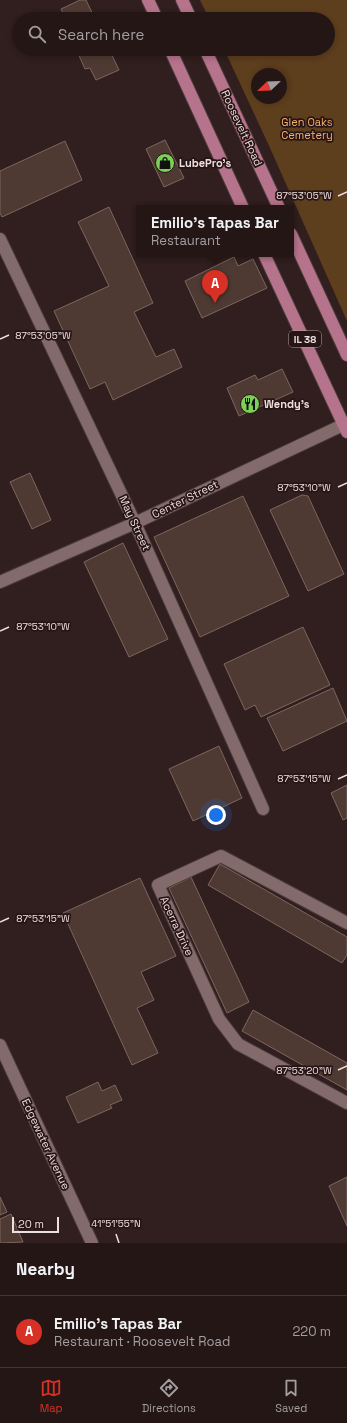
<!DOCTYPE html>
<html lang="en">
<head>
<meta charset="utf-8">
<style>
	:root { --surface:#251616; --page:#312323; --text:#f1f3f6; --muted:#a39fa1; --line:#423535; --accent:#d93025 }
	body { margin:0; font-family:"Space Grotesk",sans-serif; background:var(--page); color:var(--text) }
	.compass { position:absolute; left:251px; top:68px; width:36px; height:36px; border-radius:50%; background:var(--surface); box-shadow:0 2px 6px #0003; rotate:247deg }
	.scale { position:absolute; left:12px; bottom:10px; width:47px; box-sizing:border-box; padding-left:4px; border:2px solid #eddfdf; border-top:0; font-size:11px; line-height:14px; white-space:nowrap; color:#eddfdf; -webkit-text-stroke:3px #271415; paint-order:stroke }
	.you { position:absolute; left:216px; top:815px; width:14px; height:14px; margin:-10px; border:3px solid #fff; border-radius:50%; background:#1a73e8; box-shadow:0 0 0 6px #1a73e833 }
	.badge { display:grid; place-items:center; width:26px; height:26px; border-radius:50%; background:var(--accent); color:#fff; font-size:13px; font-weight:700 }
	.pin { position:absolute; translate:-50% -33px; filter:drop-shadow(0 1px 2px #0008) }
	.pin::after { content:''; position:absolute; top:21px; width:14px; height:12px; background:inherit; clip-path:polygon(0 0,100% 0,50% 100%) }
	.popup { position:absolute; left:136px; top:205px; width:158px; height:52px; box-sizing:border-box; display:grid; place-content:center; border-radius:0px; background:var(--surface); filter:drop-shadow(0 1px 3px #0005); font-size:13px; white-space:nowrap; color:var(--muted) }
	.popup b { font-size:15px; color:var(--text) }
	.popup::after { content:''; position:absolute; left:50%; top:100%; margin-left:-8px; border:8px solid transparent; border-top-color:var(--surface) }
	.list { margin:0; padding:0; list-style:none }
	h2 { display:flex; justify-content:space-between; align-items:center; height:52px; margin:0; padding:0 16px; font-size:17px }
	h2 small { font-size:13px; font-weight:400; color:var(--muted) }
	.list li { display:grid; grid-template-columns:26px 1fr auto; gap:12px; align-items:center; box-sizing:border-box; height:72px; padding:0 16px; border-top:1px solid var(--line) }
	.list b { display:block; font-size:15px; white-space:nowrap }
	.list p { margin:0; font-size:13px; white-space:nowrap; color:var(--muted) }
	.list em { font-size:13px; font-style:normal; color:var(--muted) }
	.icon { flex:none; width:22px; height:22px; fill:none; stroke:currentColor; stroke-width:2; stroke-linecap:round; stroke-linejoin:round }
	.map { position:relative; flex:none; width:347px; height:1243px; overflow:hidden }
	.search { position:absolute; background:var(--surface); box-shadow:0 2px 6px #0003; left:12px; right:12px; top:12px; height:44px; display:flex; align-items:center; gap:10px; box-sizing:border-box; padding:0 14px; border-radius:22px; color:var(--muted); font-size:15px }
	.sheet { height:124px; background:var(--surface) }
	nav { display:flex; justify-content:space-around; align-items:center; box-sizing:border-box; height:56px; border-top:1px solid var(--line); background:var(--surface); font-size:11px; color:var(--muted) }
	nav a { display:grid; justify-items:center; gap:2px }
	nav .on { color:var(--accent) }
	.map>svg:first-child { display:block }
	.green { fill:#5d3e1d; fill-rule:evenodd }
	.building { fill:#4e3a33; stroke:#7c675f }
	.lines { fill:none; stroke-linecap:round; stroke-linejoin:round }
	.street-casing { stroke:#4b3b3c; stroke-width:14 }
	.primary-casing { stroke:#4b3b3c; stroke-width:14 }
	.street { stroke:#836b6b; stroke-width:12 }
	.primary { stroke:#b6738c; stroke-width:12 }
	.ticks { fill:none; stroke:#eddfdf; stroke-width:1.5 }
	.labels { text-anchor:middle; stroke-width:3.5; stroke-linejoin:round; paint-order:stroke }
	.shield { fill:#271415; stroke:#b2a2a2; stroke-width:1 }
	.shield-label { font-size:10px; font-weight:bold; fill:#eddfdf }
	.park-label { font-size:11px; fill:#f6b068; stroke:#271415 }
	.street-label { font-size:11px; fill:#eddfdf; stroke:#271415 }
	.poi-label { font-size:11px; font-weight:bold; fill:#eddfdf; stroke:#271415; text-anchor:start }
	.ticks-label { font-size:10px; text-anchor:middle; fill:#eddfdf; stroke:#271415; stroke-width:3.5; stroke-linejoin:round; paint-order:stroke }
</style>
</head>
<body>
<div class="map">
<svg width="347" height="1243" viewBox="0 0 347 1243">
	<rect width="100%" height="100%" fill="#311e1e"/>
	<!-- green -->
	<path class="green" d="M 200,0 L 347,0 L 347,321 L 270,148 L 224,49 L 328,49 L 328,19 L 209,19 ZM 257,74 L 281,74 L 281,98 L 257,98 Z"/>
	<!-- building -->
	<path class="building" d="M 80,0 L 86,0 L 95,19 L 66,19 L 61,9 Z
		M 76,49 L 109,49 L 119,70 L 96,80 L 90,68 L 85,69 Z
		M 165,140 L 184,178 L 164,187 L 146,149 Z
		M 65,141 L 82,180 L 2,217 L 0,213 L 0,171 Z
		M 109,207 L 153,303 L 134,312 L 156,357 L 174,349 L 182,367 L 113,400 L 105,382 L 90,389 L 54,311 L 109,286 L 78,222 Z
		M 234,257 L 238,266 L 253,259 L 267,288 L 202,318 L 185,281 Z
		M 282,369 L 293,392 L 239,416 L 227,388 L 255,375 L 258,380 Z
		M 30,473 L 51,520 L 32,529 L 10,482 Z
		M 302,495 L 308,496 L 344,574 L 308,591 L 270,510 Z
		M 243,496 L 289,596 L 200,637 L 154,537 Z
		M 123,543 L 168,639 L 129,657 L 84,562 Z
		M 303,627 L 330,685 L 261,717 L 255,705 L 245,710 L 224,664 Z
		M 333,688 L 347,721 L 283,751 L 267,718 Z
		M 219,746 L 242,798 L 193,821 L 169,769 Z
		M 347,785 L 347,818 L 343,820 L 331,793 Z
		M 220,864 L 347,937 L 347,955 L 342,963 L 208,885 Z
		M 191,877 L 249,1002 L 227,1013 L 169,888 Z
		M 140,878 L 176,956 L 141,972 L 154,1000 L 137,1008 L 158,1053 L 132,1065 L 63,913 Z
		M 253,1010 L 347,1063 L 347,1090 L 242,1031 Z
		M 98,1082 L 102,1091 L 115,1085 L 122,1100 L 110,1105 L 112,1108 L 78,1123 L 66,1097 Z
		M 347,1177 L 347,1226 L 329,1186 Z
		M 0,1197 L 7,1212 L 0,1215 Z
		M 11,1214 L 23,1242 L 0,1243 L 0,1219 Z"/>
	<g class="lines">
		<!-- street casing -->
		<g class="street-casing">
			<path id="street" d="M 0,239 L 135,523 L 263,809
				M 0,582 L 135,523 L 347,423
				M 347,923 L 221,856 L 158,885 L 219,1019 L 238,1044 L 347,1103
				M 0,1045 L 92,1243"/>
		</g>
		<!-- primary casing -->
		<g class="primary-casing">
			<path id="primary" d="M 148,0 L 157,19
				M 182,0 L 191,19
				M 170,49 L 243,208
				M 205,49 L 279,208
				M 291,234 L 347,355
				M 264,254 L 347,432"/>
		</g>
		<!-- street -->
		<use href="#street" class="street"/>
		<!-- primary -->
		<use href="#primary" class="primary"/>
	</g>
	<!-- ticks -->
	<path class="ticks" d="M 338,196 L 347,192M 0,339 L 9,335M 338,487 L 347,483M 0,631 L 9,627M 338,779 L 347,775M 0,922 L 9,918M 338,1070 L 347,1066M 116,1234 L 119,1243"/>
	<!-- icons -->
	<defs>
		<g id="shop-disc" transform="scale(1)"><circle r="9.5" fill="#7bd156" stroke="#271415"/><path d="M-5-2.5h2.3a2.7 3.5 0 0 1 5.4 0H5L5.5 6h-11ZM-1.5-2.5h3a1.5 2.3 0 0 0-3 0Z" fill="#111"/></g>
		<g id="restaurant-disc" transform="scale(1)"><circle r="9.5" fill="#7bd156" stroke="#271415"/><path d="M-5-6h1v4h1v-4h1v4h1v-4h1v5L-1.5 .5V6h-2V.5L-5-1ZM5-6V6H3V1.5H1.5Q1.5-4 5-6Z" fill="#111"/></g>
	</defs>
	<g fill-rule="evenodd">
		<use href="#shop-disc" x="165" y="163"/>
		<use href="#restaurant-disc" x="250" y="404"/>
	</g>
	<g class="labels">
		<!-- shield labels -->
		<rect class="shield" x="289" y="331" width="32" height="16" rx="3"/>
		<g class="shield-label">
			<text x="305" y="343">IL 38</text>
		</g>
		<!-- park labels -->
		<g class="park-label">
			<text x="307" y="126">Glen Oaks<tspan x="307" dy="13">Cemetery</tspan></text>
		</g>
		<!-- street labels -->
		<g class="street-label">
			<text transform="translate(242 128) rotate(65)" y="4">Roosevelt Road</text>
			<text transform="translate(185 499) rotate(-26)" y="4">Center Street</text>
			<text transform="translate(135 523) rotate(65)" y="4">May Street</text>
			<text transform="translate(177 926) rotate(65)" y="4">Acerra Drive</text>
			<text transform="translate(46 1144) rotate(65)" y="4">Edgewater Avenue</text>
		</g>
		<!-- poi labels -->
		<g class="poi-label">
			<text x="179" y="167">LubePro's</text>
			<text x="264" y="408">Wendy's</text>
		</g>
	</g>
	<g class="ticks-label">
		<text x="304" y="199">87°53'05"W</text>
		<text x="43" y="339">87°53'05"W</text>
		<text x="304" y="491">87°53'10"W</text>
		<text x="43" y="630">87°53'10"W</text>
		<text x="304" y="782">87°53'15"W</text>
		<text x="43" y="922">87°53'15"W</text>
		<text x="304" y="1074">87°53'20"W</text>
		<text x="116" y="1227">41°51'55"N</text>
	</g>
</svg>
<svg class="compass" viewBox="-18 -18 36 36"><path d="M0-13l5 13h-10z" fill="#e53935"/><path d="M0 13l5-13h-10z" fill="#a39fa1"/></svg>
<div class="scale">20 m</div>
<div class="you"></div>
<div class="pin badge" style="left:215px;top:303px">A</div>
<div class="popup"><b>Emilio's Tapas Bar</b>Restaurant</div>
<div class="search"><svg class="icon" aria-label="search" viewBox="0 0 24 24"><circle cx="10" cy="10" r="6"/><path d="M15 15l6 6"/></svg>Search here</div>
</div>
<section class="sheet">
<h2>Nearby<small></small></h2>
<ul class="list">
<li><span class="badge">A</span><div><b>Emilio's Tapas Bar</b><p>Restaurant · Roosevelt Road</p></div><em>220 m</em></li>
</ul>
</section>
<nav>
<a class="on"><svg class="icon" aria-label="map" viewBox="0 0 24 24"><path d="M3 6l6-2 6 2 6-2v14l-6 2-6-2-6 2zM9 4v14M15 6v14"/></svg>Map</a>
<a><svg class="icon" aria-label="directions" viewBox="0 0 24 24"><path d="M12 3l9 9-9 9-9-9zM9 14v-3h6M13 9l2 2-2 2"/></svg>Directions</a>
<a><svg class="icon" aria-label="saved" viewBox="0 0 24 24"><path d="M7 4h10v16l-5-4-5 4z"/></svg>Saved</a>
</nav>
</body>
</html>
